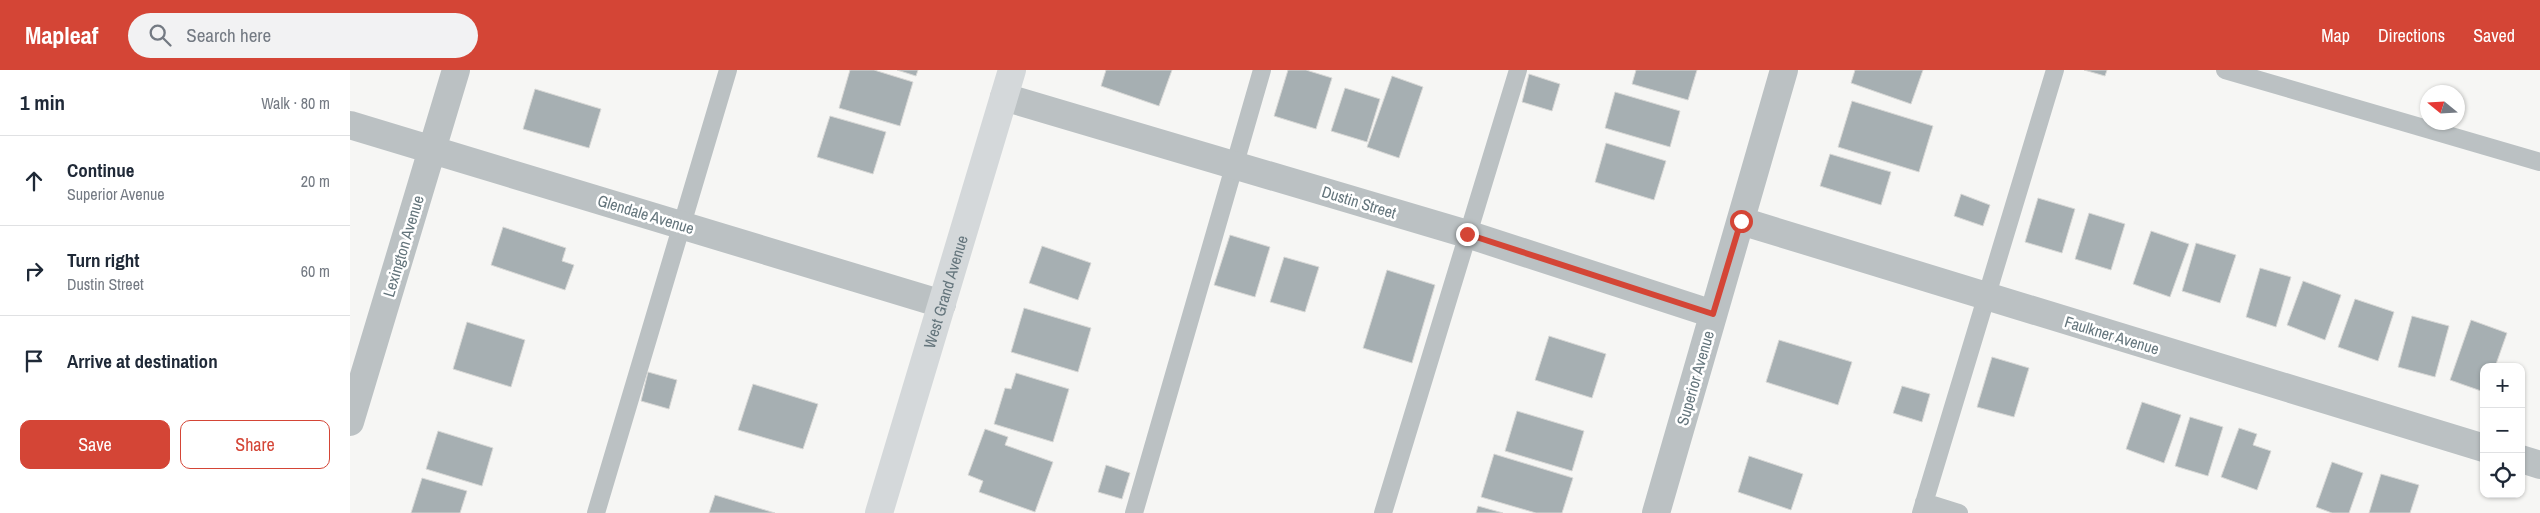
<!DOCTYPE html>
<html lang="en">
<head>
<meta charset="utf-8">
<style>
	:root { --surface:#fff; --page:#f2f2f3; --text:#1f2937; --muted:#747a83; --line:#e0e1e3; --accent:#d44536 }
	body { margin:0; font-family:"Archivo Narrow",sans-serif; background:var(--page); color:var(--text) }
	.controls { position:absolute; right:15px; bottom:15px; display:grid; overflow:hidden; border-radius:10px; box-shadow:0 1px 4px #0004 }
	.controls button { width:45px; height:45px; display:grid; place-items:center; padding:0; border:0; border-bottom:1px solid var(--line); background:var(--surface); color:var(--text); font:25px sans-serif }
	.compass { position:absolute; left:2070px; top:15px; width:45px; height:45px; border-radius:50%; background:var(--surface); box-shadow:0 1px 4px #0004; rotate:288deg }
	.stop { position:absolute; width:15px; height:15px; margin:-11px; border:4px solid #d44536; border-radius:50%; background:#fff }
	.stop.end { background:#d44536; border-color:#fff; box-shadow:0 1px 5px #0008 }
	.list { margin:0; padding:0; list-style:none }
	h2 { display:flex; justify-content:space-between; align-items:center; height:65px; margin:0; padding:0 20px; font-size:21px }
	h2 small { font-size:16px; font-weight:400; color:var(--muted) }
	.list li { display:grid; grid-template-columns:32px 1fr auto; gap:15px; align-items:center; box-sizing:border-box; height:90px; padding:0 20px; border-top:1px solid var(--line) }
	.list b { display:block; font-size:19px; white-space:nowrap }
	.list p { margin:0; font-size:16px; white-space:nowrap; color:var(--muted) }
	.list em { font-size:16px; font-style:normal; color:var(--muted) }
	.actions { display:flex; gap:10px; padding:15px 20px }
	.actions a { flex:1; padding:11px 0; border:1px solid var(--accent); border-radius:10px; text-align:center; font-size:18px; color:var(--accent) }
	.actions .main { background:var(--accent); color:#fff }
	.icon { flex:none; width:28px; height:28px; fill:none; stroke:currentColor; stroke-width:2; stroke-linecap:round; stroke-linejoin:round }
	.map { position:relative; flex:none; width:2190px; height:443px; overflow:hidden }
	header { display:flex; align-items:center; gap:30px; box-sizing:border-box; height:70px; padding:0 25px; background:var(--accent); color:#fff }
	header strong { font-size:24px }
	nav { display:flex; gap:28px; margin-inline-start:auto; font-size:18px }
	.search { width:350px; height:45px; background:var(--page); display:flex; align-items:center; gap:12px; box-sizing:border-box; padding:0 18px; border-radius:28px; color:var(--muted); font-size:19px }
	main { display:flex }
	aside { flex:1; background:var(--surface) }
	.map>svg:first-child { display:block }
	.building { fill:#a6afb2; stroke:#d8d8d6 }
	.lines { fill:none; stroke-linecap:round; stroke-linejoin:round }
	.lane { stroke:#bbc1c3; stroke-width:18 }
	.street { stroke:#bbc1c3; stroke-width:28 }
	.secondary { stroke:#d4d8da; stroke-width:28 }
	.route { stroke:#d44536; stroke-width:6 }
	.labels { text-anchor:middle; stroke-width:5; stroke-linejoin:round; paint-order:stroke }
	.street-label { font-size:16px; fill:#64757c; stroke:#fff }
</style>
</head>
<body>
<header>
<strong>Mapleaf</strong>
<div class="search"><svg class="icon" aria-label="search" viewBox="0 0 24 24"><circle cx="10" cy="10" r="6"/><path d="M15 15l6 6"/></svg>Search here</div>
<nav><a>Map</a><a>Directions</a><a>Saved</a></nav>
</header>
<main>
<aside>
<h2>1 min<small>Walk · 80 m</small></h2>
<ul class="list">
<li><svg class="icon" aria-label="ahead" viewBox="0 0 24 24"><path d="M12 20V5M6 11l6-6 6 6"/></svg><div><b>Continue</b><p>Superior Avenue</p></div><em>20 m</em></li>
<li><svg class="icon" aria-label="right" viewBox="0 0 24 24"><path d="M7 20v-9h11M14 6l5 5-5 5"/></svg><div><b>Turn right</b><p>Dustin Street</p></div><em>60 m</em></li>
<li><svg class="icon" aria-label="arrive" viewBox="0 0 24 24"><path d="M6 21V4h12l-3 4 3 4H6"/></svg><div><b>Arrive at destination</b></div></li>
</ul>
<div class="actions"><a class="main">Save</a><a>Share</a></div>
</aside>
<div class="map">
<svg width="2190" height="443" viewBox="0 0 2190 443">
	<rect width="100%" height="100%" fill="#f6f6f4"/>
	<!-- building -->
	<path class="building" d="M 500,0 L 524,0 L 563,12 L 550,56 L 489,38 Z
		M 547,0 L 568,0 L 566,6 Z
		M 756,0 L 822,0 L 809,36 L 751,16 Z
		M 938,0 L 956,0 L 982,8 L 966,59 L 924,46 Z
		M 1286,0 L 1347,0 L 1338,30 L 1282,14 Z
		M 1505,0 L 1573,0 L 1561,34 L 1501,13 Z
		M 1734,0 L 1757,0 L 1755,6 Z
		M 1179,4 L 1210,14 L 1202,41 L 1172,32 Z
		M 1042,6 L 1073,17 L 1049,88 L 1017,77 Z
		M 995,18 L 1030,29 L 1017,72 L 981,61 Z
		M 185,19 L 251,39 L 239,78 L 173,59 Z
		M 1265,22 L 1330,41 L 1320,77 L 1255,58 Z
		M 1502,31 L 1583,56 L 1569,102 L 1488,77 Z
		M 480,46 L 536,62 L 523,104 L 467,87 Z
		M 1256,73 L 1316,91 L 1304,130 L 1245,112 Z
		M 1480,84 L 1541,102 L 1531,135 L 1470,116 Z
		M 1611,124 L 1640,135 L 1633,156 L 1604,146 Z
		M 1688,128 L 1725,139 L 1712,183 L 1675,172 Z
		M 1739,143 L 1775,154 L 1761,200 L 1725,189 Z
		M 153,157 L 216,178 L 212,191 L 224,195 L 215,220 L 141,195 Z
		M 1801,161 L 1839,174 L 1820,227 L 1783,214 Z
		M 880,165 L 920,177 L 905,227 L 864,215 Z
		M 1846,173 L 1886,185 L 1870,233 L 1832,221 Z
		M 692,176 L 741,193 L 728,230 L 679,213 Z
		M 934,187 L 969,197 L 955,242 L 920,232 Z
		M 1910,198 L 1941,207 L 1926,257 L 1896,247 Z
		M 1037,200 L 1085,215 L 1062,293 L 1013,278 Z
		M 1953,211 L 1991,225 L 1975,270 L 1937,255 Z
		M 2005,229 L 2044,242 L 2028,291 L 1988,277 Z
		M 674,238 L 741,258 L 728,302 L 661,282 Z
		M 2062,246 L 2099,256 L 2085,307 L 2048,297 Z
		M 2121,250 L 2157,263 L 2145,297 L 2134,297 L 2134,322 L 2100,310 Z
		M 117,252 L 175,270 L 161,317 L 103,299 Z
		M 1199,266 L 1256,284 L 1242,328 L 1185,310 Z
		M 1429,270 L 1502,292 L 1488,335 L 1416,312 Z
		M 1642,287 L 1679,298 L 1664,347 L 1627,337 Z
		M 298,302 L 327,310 L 319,339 L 291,331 Z
		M 666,303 L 719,319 L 703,372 L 644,354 L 655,318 L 661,319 Z
		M 403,314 L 468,334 L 453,379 L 388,360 Z
		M 1552,316 L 1580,324 L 1572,352 L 1543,343 Z
		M 1792,332 L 1831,345 L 1814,393 L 1776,379 Z
		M 1167,341 L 1234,361 L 1222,401 L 1155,381 Z
		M 1840,347 L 1873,357 L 1858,406 L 1825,396 Z
		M 1889,358 L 1907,364 L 1903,375 L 1921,381 L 1907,420 L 1871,407 Z
		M 635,359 L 658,367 L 655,375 L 703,392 L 685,442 L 629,422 L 633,411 L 618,405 Z
		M 88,361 L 143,378 L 132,416 L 76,399 Z
		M 1144,384 L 1223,408 L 1212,443 L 1186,443 L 1131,427 Z
		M 1399,386 L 1453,404 L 1441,440 L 1388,422 Z
		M 1982,392 L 2013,403 L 1999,443 L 1982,443 L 1966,437 Z
		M 756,395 L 780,403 L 772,429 L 748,422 Z
		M 2031,404 L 2069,415 L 2060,443 L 2019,443 Z
		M 72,408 L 117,421 L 110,443 L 61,443 Z
		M 365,425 L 425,443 L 359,443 Z
		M 1128,436 L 1153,443 L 1126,443 Z"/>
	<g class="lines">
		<!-- lane -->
		<path class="lane" d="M 1875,0 L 2190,92
			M 1574,432 L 1609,443
			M 246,443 L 378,0
			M 784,443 L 912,0
			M 1033,443 L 1168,0
			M 1571,443 L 1705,0"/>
		<!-- street -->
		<path class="street" d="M 654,27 L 1117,164 L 1363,244
			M 0,55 L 592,234
			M 1391,151 L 2134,378
			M 0,352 L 106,0
			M 2171,389 L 2190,395
			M 1306,443 L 1434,0"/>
		<!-- secondary -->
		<path class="secondary" id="s1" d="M 529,443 L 662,0"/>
	</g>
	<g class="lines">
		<!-- route -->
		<path class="route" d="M 1117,164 L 1363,244 L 1391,151"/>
	</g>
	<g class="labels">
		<!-- street labels -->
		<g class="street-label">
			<text transform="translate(1009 132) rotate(17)" y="6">Dustin Street</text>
			<text transform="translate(296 144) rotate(17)" y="6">Glendale Avenue</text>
			<text transform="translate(53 176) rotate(-73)" y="6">Lexington Avenue</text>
			<text dy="6" stroke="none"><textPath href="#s1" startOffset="231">West Grand Avenue</textPath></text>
			<text transform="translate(1762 265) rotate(17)" y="6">Faulkner Avenue</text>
			<text transform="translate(1345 308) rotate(-74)" y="6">Superior Avenue</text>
		</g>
	</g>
</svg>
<div class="controls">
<button>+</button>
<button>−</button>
<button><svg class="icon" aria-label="locate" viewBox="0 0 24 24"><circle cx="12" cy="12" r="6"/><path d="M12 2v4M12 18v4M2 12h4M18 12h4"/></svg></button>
</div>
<svg class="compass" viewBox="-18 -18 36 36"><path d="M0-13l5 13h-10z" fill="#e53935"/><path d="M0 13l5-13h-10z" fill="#747a83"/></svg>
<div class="stop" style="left:1391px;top:151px"></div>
<div class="stop end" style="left:1117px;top:164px"></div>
</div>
</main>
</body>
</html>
